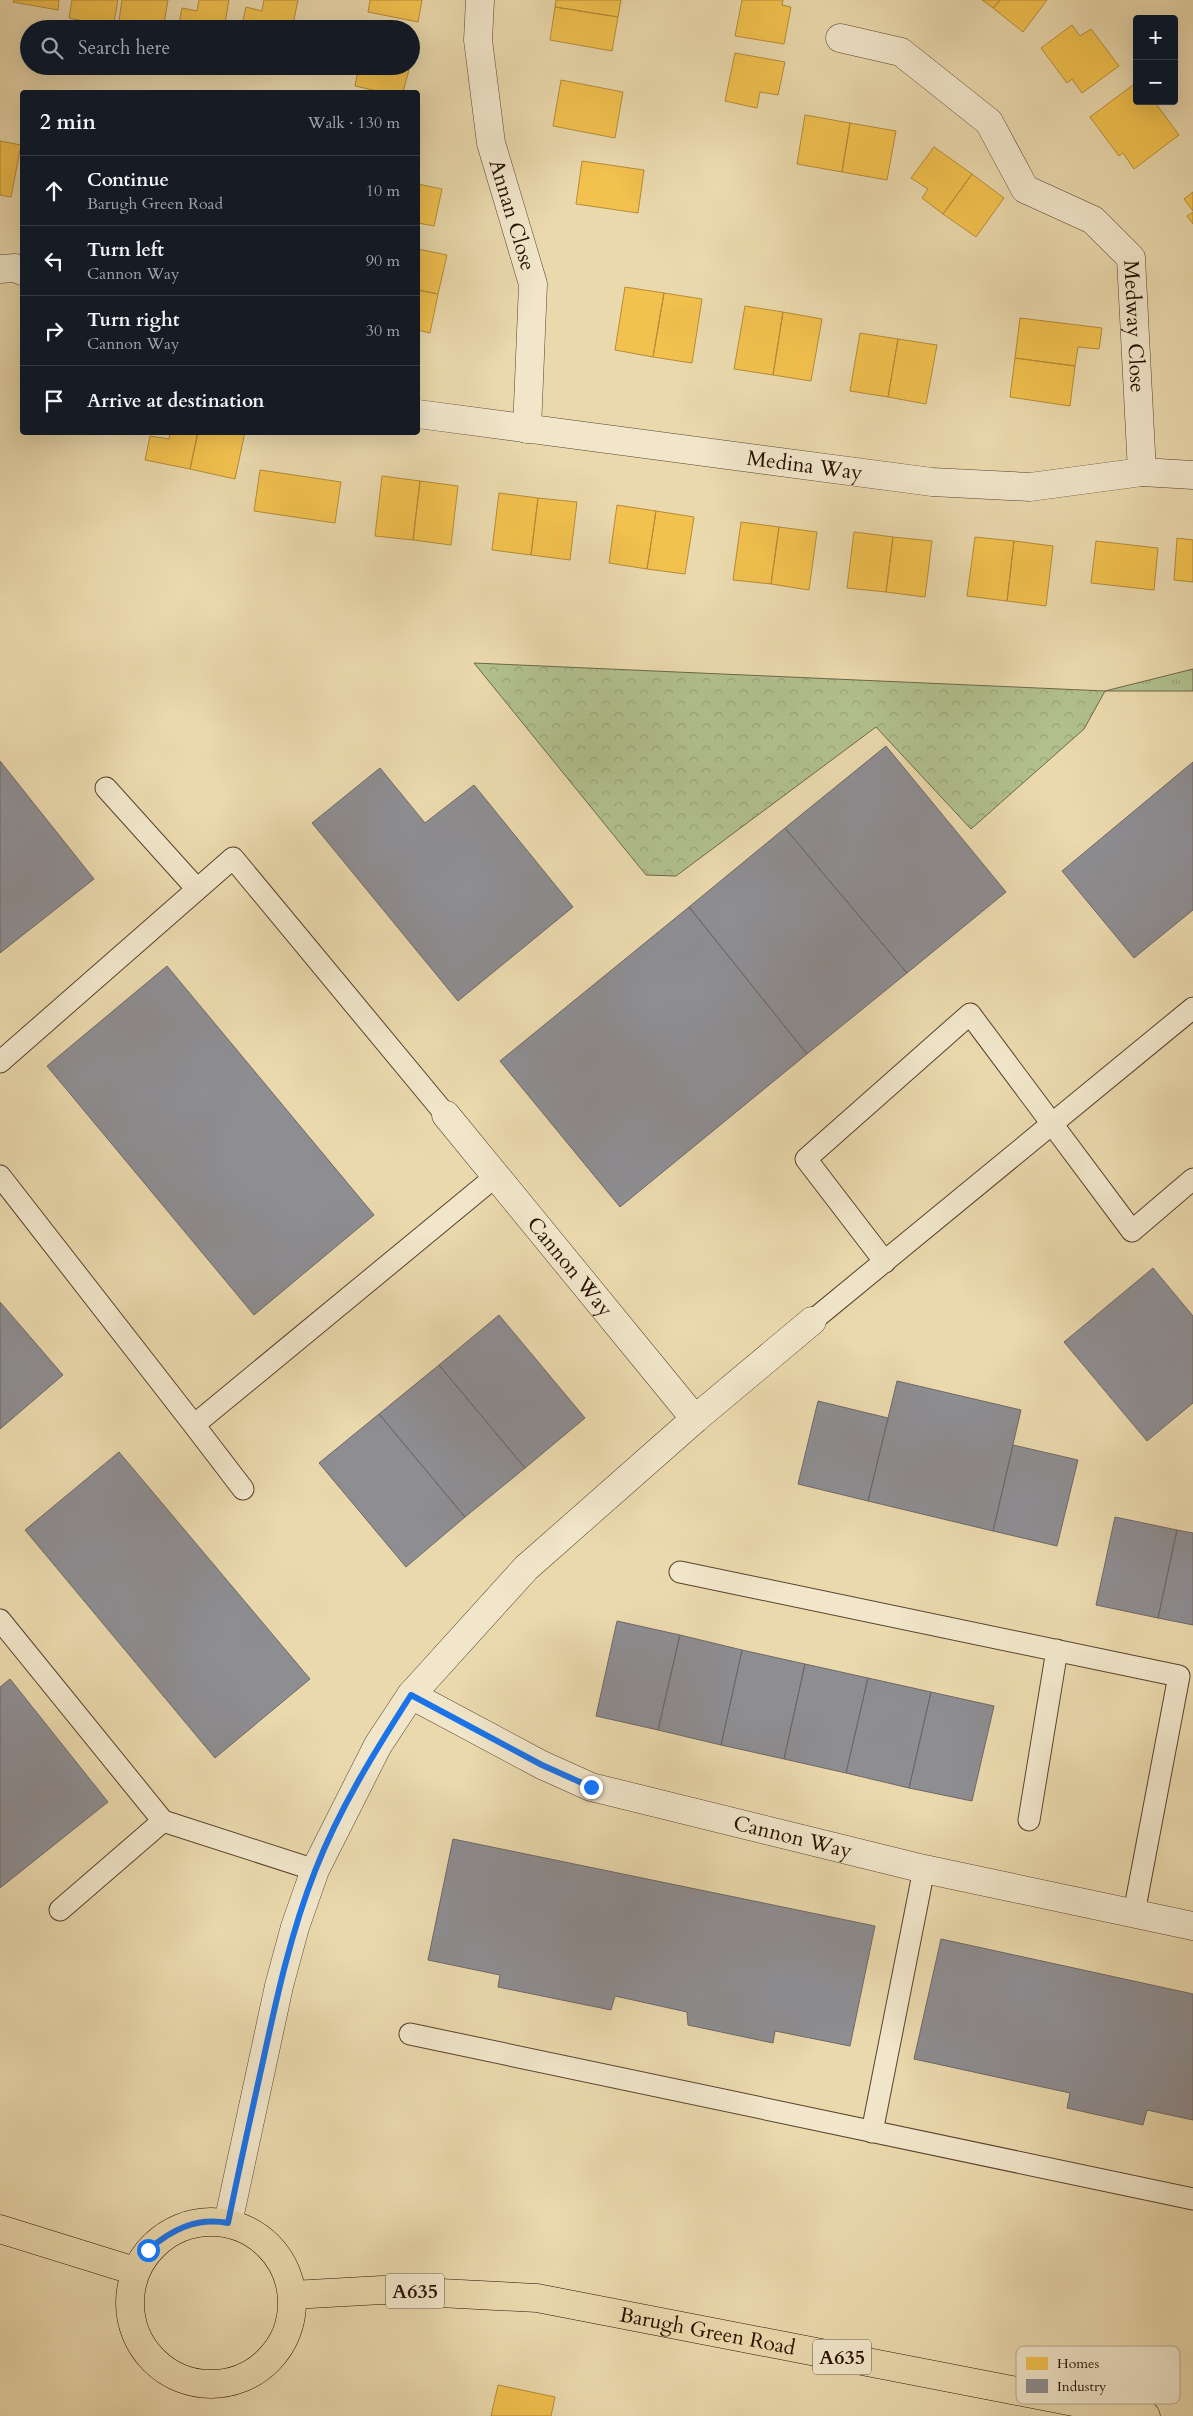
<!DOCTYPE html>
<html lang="en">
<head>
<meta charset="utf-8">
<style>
	:root { --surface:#171b24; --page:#20242c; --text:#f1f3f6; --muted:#9ea1a6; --line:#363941 }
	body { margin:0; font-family:Cardo,serif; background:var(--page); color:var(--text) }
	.controls { position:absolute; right:15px; top:15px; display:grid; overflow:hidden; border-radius:5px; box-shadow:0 5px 20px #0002 }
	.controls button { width:45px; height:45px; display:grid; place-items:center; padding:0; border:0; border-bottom:1px solid var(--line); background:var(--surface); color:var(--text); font:25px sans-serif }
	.stop { position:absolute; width:15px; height:15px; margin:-11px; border:4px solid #1a73e8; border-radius:50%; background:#fff }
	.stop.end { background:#1a73e8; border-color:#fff; box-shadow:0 1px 5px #0008 }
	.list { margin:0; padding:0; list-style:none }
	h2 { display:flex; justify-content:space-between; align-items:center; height:65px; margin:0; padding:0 20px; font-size:21px }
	h2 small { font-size:16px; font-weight:400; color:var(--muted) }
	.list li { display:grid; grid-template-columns:32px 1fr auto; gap:15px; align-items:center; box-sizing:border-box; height:70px; padding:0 20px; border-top:1px solid var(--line) }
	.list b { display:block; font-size:19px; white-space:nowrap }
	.list p { margin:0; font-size:16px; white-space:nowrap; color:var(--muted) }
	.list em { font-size:16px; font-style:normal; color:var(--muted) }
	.icon { flex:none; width:28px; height:28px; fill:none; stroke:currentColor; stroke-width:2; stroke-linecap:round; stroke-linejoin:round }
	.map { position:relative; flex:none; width:1193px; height:2416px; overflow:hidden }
	.search { position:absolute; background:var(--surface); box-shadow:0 5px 20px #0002; left:20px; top:20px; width:400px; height:55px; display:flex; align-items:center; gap:12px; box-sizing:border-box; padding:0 18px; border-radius:28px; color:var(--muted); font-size:19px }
	.panel { position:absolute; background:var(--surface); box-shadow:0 5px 20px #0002; left:20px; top:90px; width:400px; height:345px; border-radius:5px }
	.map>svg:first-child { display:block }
	.grass { fill:url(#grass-tufts); stroke:#6c6848 }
	.forest { fill:url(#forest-crowns); stroke:#6c6848 }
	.homes { fill:#f2c14e; stroke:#b58c37 }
	.industry { fill:#8d8d92; stroke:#6f6867 }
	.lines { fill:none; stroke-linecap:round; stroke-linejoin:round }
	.lane-casing { stroke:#58422d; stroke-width:23 }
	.street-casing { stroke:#58422d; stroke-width:29 }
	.primary-casing { stroke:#281002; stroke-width:29 }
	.lane { stroke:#f1e6ca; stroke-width:21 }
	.street { stroke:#f1e6ca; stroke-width:28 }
	.primary { stroke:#ead9ad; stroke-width:28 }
	.route { stroke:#1a73e8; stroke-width:6 }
	.labels { text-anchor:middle; stroke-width:5; stroke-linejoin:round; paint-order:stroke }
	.shield { fill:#f1e6ca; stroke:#64503e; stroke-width:1 }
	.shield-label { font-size:20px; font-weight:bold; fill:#281002 }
	.street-label { font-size:21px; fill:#281002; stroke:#f1e6ca }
	.key { fill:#f1e6ca; stroke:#b5a68e; stroke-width:1 }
	.key-label { font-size:14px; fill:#281002 }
</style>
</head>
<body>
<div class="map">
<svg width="1193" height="2416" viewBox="0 0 1193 2416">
	<defs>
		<pattern id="grass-tufts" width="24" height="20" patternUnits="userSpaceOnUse" patternTransform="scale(1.25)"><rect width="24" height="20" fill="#b1c08e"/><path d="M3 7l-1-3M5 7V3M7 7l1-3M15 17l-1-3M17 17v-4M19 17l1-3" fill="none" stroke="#98a479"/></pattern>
		<pattern id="forest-crowns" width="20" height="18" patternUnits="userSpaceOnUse" patternTransform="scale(1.25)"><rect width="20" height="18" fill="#b1c08e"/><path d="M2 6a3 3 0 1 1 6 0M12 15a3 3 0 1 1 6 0" fill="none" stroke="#98a479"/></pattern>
	</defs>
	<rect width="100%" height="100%" fill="#ead9ad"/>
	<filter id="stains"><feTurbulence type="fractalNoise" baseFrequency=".004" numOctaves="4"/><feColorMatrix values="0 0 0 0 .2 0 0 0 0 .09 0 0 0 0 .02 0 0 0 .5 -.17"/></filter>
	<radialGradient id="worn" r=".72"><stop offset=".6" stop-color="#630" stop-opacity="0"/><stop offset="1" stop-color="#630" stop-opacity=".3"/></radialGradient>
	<!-- grass -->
	<path class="grass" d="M 1193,669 L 1193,691 L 1105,691 Z"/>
	<!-- forest -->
	<path class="forest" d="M 474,663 L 1105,691 L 1084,729 L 971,829 L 876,727 L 676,876 L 646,875 Z"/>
	<!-- homes -->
	<path class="homes" d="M 14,0 L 59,0 L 58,10 L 13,2 Z
		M 72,0 L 118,0 L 113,27 L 69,18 Z
		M 122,0 L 168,0 L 163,29 L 118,27 Z
		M 199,0 L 229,0 L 224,29 L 178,29 L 182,8 L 197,11 Z
		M 264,0 L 298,0 L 292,29 L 241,29 L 246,7 L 262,11 Z
		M 370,0 L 422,0 L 418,22 L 368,12 Z
		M 556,0 L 621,0 L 618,17 L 555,7 Z
		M 742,0 L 783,0 L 782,5 L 791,7 L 784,44 L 735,36 Z
		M 982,0 L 1000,0 L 993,8 Z
		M 1000,0 L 1047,0 L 1023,32 L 993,8 Z
		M 555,7 L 618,17 L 612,51 L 550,40 Z
		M 1072,25 L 1080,36 L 1091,29 L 1119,66 L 1082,93 L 1072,79 L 1067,83 L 1041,48 Z
		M 411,44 L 415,45 L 411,60 Z
		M 735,53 L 785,62 L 778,95 L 760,92 L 757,108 L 725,101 Z
		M 359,66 L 410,66 L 403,92 L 382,92 L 355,86 Z
		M 561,80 L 623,92 L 615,138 L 553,126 Z
		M 1137,82 L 1137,101 L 1154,101 L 1179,135 L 1134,169 L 1123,153 L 1119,156 L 1090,117 Z
		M 805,115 L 850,123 L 842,172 L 797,164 Z
		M 850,123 L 896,131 L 887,180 L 842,172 Z
		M 0,141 L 21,145 L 11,197 L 0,195 Z
		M 934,147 L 972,174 L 943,214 L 922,198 L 928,189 L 911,178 Z
		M 582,161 L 644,170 L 638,213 L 576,204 Z
		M 972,174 L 1004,198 L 976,237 L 943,214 Z
		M 418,184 L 442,189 L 434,226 L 418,223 Z
		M 1193,192 L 1193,211 L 1184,199 Z
		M 1193,212 L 1193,224 L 1187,216 Z
		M 418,249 L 447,255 L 438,294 L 418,290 Z
		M 625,287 L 664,293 L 653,357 L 615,350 Z
		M 418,290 L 438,294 L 430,333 L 418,330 Z
		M 664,293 L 702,299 L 692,363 L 653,357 Z
		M 745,306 L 783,312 L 773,375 L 734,369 Z
		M 783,312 L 822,319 L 811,381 L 773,375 Z
		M 1020,318 L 1102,328 L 1099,349 L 1078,347 L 1075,366 L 1015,358 Z
		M 860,333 L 898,339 L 888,397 L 850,391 Z
		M 898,339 L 937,345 L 926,404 L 888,397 Z
		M 1015,358 L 1075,366 L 1070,406 L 1010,397 Z
		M 170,432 L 198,432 L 190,469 L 145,460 L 150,436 L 169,439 Z
		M 198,432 L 245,432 L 235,479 L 190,469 Z
		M 260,470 L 341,482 L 335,523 L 254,511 Z
		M 382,476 L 420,481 L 413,540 L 375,536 Z
		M 420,481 L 458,486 L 451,545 L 413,540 Z
		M 499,493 L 538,498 L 531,555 L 492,550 Z
		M 538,498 L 577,502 L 570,560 L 531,555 Z
		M 617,505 L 656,511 L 647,569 L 609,563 Z
		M 656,511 L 694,517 L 685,574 L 647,569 Z
		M 741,522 L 779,527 L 771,584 L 733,580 Z
		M 779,527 L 817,532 L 809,590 L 771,584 Z
		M 854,532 L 893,537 L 886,592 L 847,588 Z
		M 893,537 L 932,541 L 925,597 L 886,592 Z
		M 975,537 L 1014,541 L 1007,601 L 967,596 Z
		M 1177,538 L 1193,540 L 1193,582 L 1174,580 Z
		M 1014,541 L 1053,546 L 1046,606 L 1007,601 Z
		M 1096,541 L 1158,548 L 1154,590 L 1091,583 Z
		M 498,2385 L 555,2397 L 551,2416 L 491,2416 Z"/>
	<!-- industry -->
	<path class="industry" d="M 886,746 L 1006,892 L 907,973 L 785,828 Z
		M 0,761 L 94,879 L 0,953 Z
		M 1193,762 L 1193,910 L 1134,958 L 1062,871 Z
		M 380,768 L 425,823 L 474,785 L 573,907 L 458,1001 L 312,823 Z
		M 785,828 L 907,973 L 807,1054 L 689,907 Z
		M 689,907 L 807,1054 L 620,1207 L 500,1061 Z
		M 167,966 L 374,1215 L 254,1315 L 47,1066 Z
		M 1153,1268 L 1193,1316 L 1193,1403 L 1147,1441 L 1064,1342 Z
		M 0,1302 L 63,1375 L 0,1429 Z
		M 499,1315 L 585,1418 L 525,1468 L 439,1365 Z
		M 439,1365 L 525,1468 L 465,1517 L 379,1414 Z
		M 897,1381 L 1021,1410 L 993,1531 L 868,1501 Z
		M 818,1401 L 888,1418 L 868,1501 L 798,1484 Z
		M 379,1414 L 465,1517 L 406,1567 L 319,1463 Z
		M 1013,1445 L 1078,1460 L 1057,1546 L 993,1531 Z
		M 119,1452 L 310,1679 L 215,1758 L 25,1530 Z
		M 1115,1517 L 1177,1530 L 1158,1618 L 1096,1605 Z
		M 1177,1530 L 1193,1533 L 1193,1625 L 1158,1618 Z
		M 617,1621 L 680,1635 L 658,1730 L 596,1716 Z
		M 680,1635 L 742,1650 L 721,1745 L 658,1730 Z
		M 742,1650 L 805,1664 L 784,1759 L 721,1745 Z
		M 805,1664 L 868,1678 L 846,1773 L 784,1759 Z
		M 868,1678 L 931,1692 L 909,1788 L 846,1773 Z
		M 10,1679 L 108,1802 L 0,1888 L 0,1687 Z
		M 931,1692 L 994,1706 L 972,1801 L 909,1788 Z
		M 453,1839 L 875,1926 L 850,2046 L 775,2031 L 773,2043 L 688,2025 L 687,2012 L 615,1996 L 611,2010 L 498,1987 L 500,1975 L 428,1960 Z
		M 941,1939 L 1193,1994 L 1193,2120 L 1147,2110 L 1143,2125 L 1067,2108 L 1070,2093 L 914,2059 Z"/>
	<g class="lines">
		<!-- lane casing -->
		<g class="lane-casing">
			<path id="lane" d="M 106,788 L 197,889
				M 0,1062 L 233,858 L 446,1115
				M 0,1176 L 194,1425 L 496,1176
				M 885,1262 L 806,1159 L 970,1014 L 1132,1231 L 1193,1179
				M 812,1321 L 1193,1008
				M 194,1425 L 243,1489
				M 680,1572 L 1179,1676 L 1134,1913
				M 0,1620 L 163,1821 L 315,1870
				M 1029,1820 L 1057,1650
				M 60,1910 L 163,1821
				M 410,2034 L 1193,2199
				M 872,2132 L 924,1869"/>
		</g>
		<!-- street casing -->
		<g class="street-casing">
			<g id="street">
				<path id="s1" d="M 480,0 L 478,40 L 491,143 L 533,284 L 527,429"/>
				<path id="s2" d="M 840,38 L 901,52 L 989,122 L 1025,189 L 1093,220 L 1131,258 L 1142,472"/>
				<path d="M 0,269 L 15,268 L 22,271"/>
				<path id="s3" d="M 418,414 L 932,482 L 1030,487 L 1142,472 L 1193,475"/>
				<path id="s4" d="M 446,1115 L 695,1419"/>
				<path id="s5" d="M 411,1695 L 542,1765 L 591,1787 L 924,1869 L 1193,1926"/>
				<path d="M 228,2223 L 279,1986 L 295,1927 L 315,1870 L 378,1745 L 411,1695 L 526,1568 L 695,1419 L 812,1321"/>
			</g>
		</g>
		<!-- primary casing -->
		<g class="primary-casing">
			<g id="primary">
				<circle cx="211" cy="2303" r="81"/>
				<path d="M 0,2229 L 135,2271"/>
				<path id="s6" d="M 292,2295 L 382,2290 L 537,2298 L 1146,2416"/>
			</g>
		</g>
		<!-- lane -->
		<use href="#lane" class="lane"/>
		<!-- street -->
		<use href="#street" class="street"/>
		<!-- primary -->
		<use href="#primary" class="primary"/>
	</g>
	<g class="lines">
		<!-- route -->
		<path class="route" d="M 148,2250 C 171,2230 196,2217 228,2223 C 239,2169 251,2115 263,2061 C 277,1996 291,1932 315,1871 C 339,1809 375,1751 411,1695 L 542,1765 L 591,1787"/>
	</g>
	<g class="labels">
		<!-- shield labels -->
		<g class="shield">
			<rect x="386" y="2273.5" width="58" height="35" rx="4"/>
			<rect x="813" y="2339.5" width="58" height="35" rx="4"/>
		</g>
		<g class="shield-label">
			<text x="415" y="2298">A635</text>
			<text x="842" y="2364">A635</text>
		</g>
		<!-- street labels -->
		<g class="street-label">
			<text dy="7" stroke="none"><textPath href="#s1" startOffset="219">Annan Close</textPath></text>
			<text dy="7" stroke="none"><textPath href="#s2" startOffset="448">Medway Close</textPath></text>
			<text dy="7" stroke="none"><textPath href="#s3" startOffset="390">Medina Way</textPath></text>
			<text dy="7" stroke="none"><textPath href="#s4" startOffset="196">Cannon Way</textPath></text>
			<text dy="7" stroke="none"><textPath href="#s5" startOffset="410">Cannon Way</textPath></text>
			<text dy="7" stroke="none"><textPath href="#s6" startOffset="419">Barugh Green Road</textPath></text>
		</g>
	</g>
	<!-- legend -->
	<rect x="1016" y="2346" width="164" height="58" rx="8" class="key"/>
	<rect x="1026" y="2357" width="22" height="13" fill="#f2c14e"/>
	<rect x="1026" y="2379" width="22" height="14" fill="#8d8d92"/>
	<g class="key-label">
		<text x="1057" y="2368">Homes</text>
		<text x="1057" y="2391">Industry</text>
	</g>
	<rect width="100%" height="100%" filter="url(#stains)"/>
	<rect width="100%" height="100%" fill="url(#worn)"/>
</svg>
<div class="controls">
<button>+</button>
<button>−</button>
</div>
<div class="stop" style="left:148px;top:2250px"></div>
<div class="stop end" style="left:591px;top:1787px"></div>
<div class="search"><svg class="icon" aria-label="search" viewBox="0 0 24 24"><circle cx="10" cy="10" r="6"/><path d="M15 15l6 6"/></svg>Search here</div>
<section class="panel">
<h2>2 min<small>Walk · 130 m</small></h2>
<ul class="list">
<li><svg class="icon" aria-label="ahead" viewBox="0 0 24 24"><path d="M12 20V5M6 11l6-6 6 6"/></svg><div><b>Continue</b><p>Barugh Green Road</p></div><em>10 m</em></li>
<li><svg class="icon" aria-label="left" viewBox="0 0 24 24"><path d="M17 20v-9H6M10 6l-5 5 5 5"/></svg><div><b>Turn left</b><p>Cannon Way</p></div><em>90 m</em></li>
<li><svg class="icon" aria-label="right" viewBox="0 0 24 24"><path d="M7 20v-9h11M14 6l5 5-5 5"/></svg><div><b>Turn right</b><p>Cannon Way</p></div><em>30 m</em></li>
<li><svg class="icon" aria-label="arrive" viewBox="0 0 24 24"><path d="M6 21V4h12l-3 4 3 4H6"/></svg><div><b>Arrive at destination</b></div></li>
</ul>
</section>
</div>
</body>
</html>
